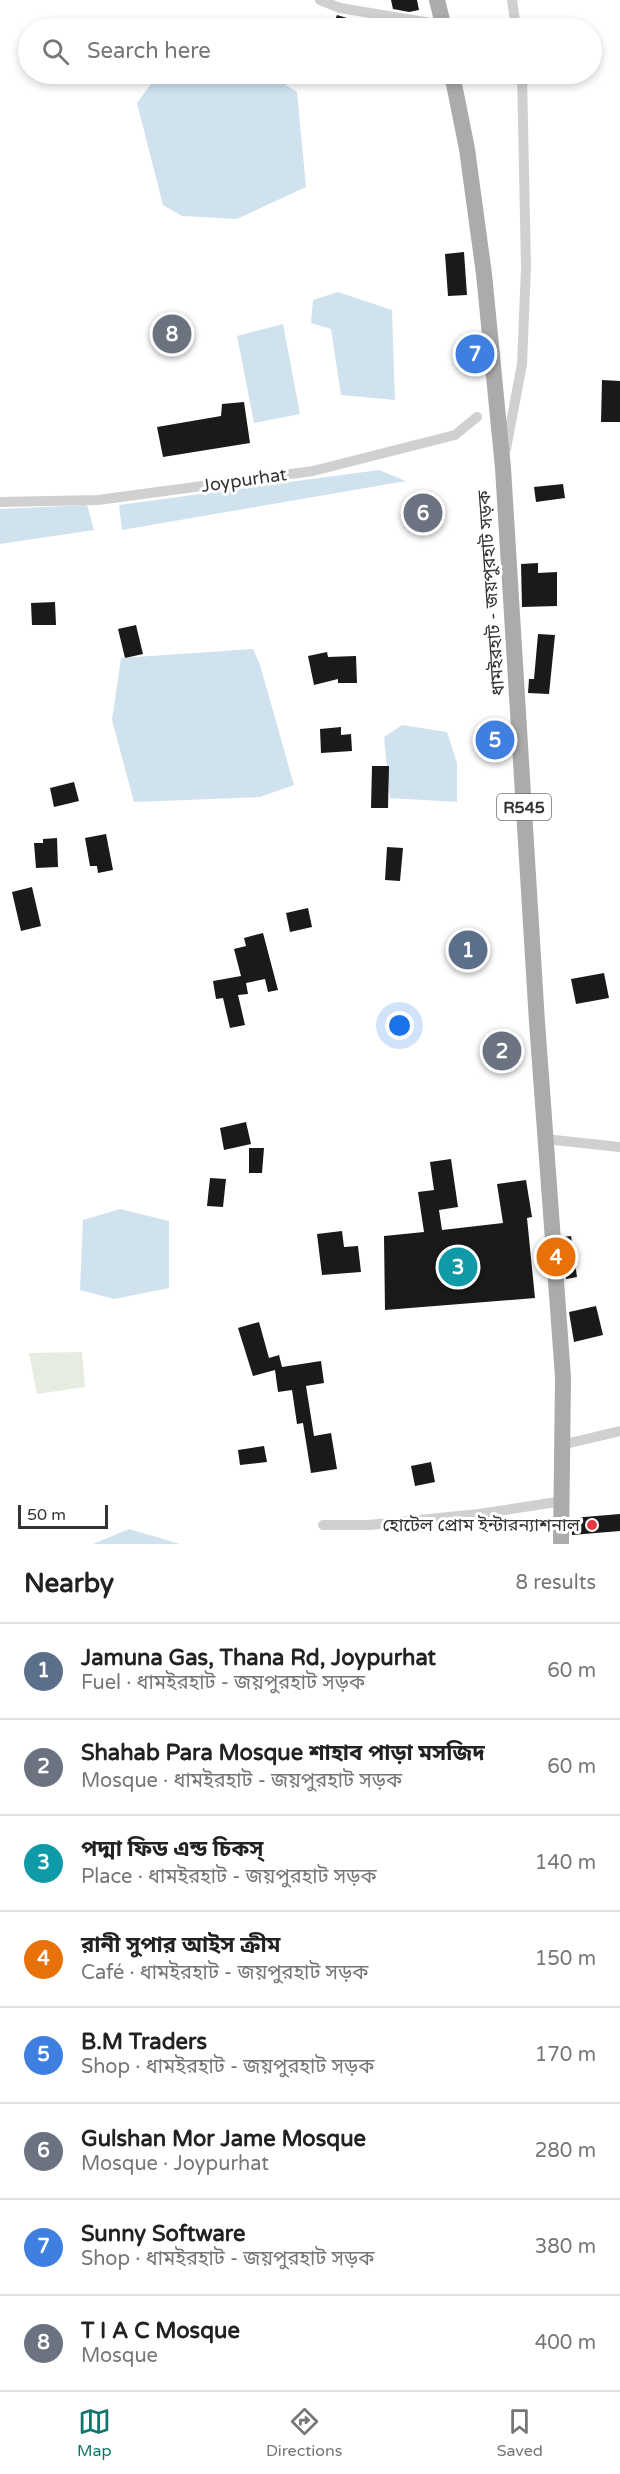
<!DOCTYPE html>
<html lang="en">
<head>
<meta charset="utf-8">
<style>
	:root { --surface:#fff; --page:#f2f2f2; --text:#222; --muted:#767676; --line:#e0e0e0; --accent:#0f766e }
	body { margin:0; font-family:"Varela Round","Noto Sans Bengali",sans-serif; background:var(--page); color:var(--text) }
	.scale { position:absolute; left:18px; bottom:15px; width:90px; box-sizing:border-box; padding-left:6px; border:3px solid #333; border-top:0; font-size:16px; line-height:21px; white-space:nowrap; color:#333; -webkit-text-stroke:4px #fff; paint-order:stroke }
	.you { position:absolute; left:400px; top:1026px; width:21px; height:21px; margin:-15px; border:4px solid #fff; border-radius:50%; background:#1a73e8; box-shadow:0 0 0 9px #1a73e833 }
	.badge { display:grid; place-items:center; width:39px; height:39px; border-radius:50%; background:var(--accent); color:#fff; font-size:20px; font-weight:700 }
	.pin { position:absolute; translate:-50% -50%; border:3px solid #fff; box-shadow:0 2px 6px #0006 }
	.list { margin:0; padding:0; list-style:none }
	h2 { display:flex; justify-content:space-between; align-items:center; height:78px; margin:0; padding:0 24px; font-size:26px }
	h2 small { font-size:20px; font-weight:400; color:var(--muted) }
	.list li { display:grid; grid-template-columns:39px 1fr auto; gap:18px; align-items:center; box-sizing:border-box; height:96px; padding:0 24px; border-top:2px solid var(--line) }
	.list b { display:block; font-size:22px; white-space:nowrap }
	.list p { margin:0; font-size:20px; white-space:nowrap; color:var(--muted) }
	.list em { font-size:20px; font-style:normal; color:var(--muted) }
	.icon { flex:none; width:33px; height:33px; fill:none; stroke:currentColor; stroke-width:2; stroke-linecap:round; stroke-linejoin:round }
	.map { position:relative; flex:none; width:620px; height:1544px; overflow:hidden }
	.search { position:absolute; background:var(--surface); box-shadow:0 3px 9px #0003; left:18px; right:18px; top:18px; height:66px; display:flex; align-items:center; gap:15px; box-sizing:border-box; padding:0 21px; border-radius:33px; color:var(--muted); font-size:22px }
	.sheet { height:846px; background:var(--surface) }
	nav { display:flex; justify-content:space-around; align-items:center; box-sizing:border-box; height:84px; border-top:2px solid var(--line); background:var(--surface); font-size:16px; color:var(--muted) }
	nav a { display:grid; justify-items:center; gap:3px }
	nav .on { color:var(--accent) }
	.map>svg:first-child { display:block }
	.green { fill:#e6ecdf }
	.water { fill:#cfe2ee }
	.building { fill:#1a1a1a }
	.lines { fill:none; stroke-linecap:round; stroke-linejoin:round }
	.minor { stroke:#d0d0d0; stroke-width:10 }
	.primary { stroke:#ababab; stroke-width:16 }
	.poi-dot { fill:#e63946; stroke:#fff; stroke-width:2 }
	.labels { text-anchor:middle; stroke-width:6; stroke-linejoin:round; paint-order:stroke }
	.shield { fill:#fff; stroke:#707070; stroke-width:1.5 }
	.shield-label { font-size:16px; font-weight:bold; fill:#333 }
	.street-label { font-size:18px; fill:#333; stroke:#fff }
	.poi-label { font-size:18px; fill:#333; stroke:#fff; text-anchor:end }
</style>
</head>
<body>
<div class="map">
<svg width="620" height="1544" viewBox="0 0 620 1544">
	<rect width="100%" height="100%" fill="#fff"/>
	<!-- green -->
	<path class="green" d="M 82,1352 L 85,1387 L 37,1394 L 29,1353 Z"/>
	<!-- water -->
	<path class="water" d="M 158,74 L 268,74 L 297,92 L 306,187 L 237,219 L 182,216 L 163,205 L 137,103 Z
		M 338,292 L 392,310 L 395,400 L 341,395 L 331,329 L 311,323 L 313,300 Z
		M 283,324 L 300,414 L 254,423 L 237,336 Z
		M 379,470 L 406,481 L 122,530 L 119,505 Z
		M 87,505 L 94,530 L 0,544 L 0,509 Z
		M 253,649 L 260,665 L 294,785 L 260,797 L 134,802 L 112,720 L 121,658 Z
		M 402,725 L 447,732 L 457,763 L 457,802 L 390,798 L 384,737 Z
		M 120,1209 L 169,1221 L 169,1288 L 114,1299 L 80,1290 L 83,1220 Z
		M 129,1529 L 180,1544 L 93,1544 Z"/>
	<!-- building -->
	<path class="building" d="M 391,0 L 417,0 L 419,10 L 409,12 L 393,9 Z
		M 337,15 L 377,27 L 376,28 L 332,28 Z
		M 464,252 L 467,295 L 448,296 L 445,254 Z
		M 602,380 L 620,381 L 620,422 L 601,422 Z
		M 244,402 L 250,443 L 163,457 L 157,427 L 221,416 L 222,404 Z
		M 563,484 L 565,498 L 536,502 L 534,487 Z
		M 411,501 L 433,501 L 435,525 L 411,525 Z
		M 538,563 L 538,573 L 557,572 L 557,606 L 522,607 L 521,564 Z
		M 55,602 L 56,625 L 32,625 L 31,603 Z
		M 136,625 L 143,654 L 125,658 L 118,629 Z
		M 538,634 L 555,635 L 549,694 L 528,693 L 529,679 L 534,679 Z
		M 327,652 L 328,657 L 356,656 L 357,683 L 338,683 L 338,679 L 314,685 L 308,656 Z
		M 341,727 L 341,735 L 351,734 L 352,751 L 321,753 L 320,729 Z
		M 372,766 L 389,766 L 388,808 L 371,808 Z
		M 74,782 L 79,801 L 54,807 L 50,788 Z
		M 106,834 L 113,870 L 98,873 L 97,866 L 90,866 L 85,838 Z
		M 57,838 L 58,867 L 36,868 L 34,843 L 43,843 L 43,839 Z
		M 387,847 L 403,848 L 400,881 L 385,880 Z
		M 32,887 L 41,926 L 21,931 L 12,892 Z
		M 308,908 L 312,927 L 290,932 L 286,913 Z
		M 263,933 L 278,990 L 268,992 L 265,979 L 246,983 L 248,994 L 238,995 L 245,1025 L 230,1028 L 223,998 L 216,999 L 213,981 L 241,976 L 234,949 L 246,946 L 244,938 Z
		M 604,973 L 609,998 L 576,1004 L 571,979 Z
		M 512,1038 L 515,1060 L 492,1065 L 488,1042 Z
		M 246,1122 L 251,1144 L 224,1150 L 220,1128 Z
		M 249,1148 L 264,1148 L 262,1173 L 249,1173 Z
		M 451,1159 L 458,1207 L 439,1210 L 442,1230 L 503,1223 L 497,1184 L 526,1180 L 532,1217 L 527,1218 L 535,1298 L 385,1310 L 384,1236 L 424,1232 L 418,1192 L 434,1190 L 430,1162 Z
		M 210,1178 L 226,1179 L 223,1207 L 207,1206 Z
		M 342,1231 L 344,1247 L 358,1246 L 361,1272 L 322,1275 L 317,1234 Z
		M 571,1236 L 577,1277 L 566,1279 L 563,1237 Z
		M 596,1306 L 603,1335 L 574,1342 L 569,1312 Z
		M 259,1322 L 269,1358 L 279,1355 L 282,1367 L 321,1361 L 324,1383 L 306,1386 L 314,1436 L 331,1433 L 337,1469 L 311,1473 L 303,1423 L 297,1424 L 292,1390 L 278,1392 L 275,1370 L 253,1376 L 238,1328 Z
		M 264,1446 L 267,1462 L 240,1465 L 238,1450 Z
		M 431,1462 L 435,1482 L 415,1486 L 411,1466 Z
		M 620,1514 L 620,1531 L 572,1535 L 572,1518 Z"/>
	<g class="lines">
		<!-- minor -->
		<path class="minor" d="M 320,0 L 340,8 L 443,25
			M 512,0 L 516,28
			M 506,449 L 522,364 L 526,267 L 522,74
			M 0,502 L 98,500 L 313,471 L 455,435 L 477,417
			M 545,1139 L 620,1147
			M 561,1445 L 620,1431
			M 323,1525 L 369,1525 L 479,1514 L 563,1501"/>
		<!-- primary -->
		<path class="primary" d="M 437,0 L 444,28
			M 452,74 L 467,149 L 484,274 L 503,468 L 537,1022 L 563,1377 L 561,1544"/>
	</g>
	<!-- markers -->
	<circle class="poi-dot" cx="592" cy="1525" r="6"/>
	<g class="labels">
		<!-- shield labels -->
		<rect class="shield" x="497" y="794" width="54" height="26" rx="4.5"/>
		<g class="shield-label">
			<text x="524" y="813">R545</text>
		</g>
		<!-- street labels -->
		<g class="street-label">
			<text transform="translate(244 480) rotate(-8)" y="6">Joypurhat</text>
			<text transform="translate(491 593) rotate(-94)" y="6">ধামইরহাট - জয়পুরহাট সড়ক</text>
		</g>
		<!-- poi labels -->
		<g class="poi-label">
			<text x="580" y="1531">হোটেল প্রোম ইন্টারন্যাশনাল</text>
		</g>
	</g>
</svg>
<div class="scale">50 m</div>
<div class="you"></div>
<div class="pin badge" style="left:468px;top:950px;background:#5c6f8a">1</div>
<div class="pin badge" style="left:502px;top:1051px;background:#6b7280">2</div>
<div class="pin badge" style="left:458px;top:1267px;background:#0f9aa8">3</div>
<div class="pin badge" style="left:556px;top:1257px;background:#e8710a">4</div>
<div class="pin badge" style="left:495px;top:740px;background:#3f7fe0">5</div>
<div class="pin badge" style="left:423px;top:513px;background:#6b7280">6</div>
<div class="pin badge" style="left:475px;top:354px;background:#3f7fe0">7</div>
<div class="pin badge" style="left:172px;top:334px;background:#6b7280">8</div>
<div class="search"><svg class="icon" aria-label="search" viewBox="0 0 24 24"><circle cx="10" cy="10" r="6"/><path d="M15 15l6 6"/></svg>Search here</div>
</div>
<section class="sheet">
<h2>Nearby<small>8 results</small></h2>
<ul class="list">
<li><span class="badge" style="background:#5c6f8a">1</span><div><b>Jamuna Gas, Thana Rd, Joypurhat</b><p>Fuel · ধামইরহাট - জয়পুরহাট সড়ক</p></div><em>60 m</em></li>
<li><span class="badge" style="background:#6b7280">2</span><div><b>Shahab Para Mosque শাহাব পাড়া মসজিদ</b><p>Mosque · ধামইরহাট - জয়পুরহাট সড়ক</p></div><em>60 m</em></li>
<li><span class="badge" style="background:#0f9aa8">3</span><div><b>পদ্মা ফিড এন্ড চিকস্‌</b><p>Place · ধামইরহাট - জয়পুরহাট সড়ক</p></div><em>140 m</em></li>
<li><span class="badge" style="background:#e8710a">4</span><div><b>রানী সুপার আইস ক্রীম</b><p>Café · ধামইরহাট - জয়পুরহাট সড়ক</p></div><em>150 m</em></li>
<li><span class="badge" style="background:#3f7fe0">5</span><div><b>B.M Traders</b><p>Shop · ধামইরহাট - জয়পুরহাট সড়ক</p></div><em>170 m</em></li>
<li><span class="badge" style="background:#6b7280">6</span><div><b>Gulshan Mor Jame Mosque</b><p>Mosque · Joypurhat</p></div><em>280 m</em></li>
<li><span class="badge" style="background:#3f7fe0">7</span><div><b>Sunny Software</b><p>Shop · ধামইরহাট - জয়পুরহাট সড়ক</p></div><em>380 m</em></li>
<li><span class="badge" style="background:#6b7280">8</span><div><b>T I A C Mosque</b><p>Mosque</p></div><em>400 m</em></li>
</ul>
</section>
<nav>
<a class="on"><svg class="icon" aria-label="map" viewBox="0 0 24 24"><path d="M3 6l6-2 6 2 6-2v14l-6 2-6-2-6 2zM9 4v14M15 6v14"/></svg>Map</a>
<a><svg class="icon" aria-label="directions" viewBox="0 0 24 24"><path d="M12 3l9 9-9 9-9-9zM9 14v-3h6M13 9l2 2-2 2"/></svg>Directions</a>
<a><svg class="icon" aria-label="saved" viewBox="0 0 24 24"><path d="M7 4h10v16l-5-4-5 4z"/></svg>Saved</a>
</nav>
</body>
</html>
